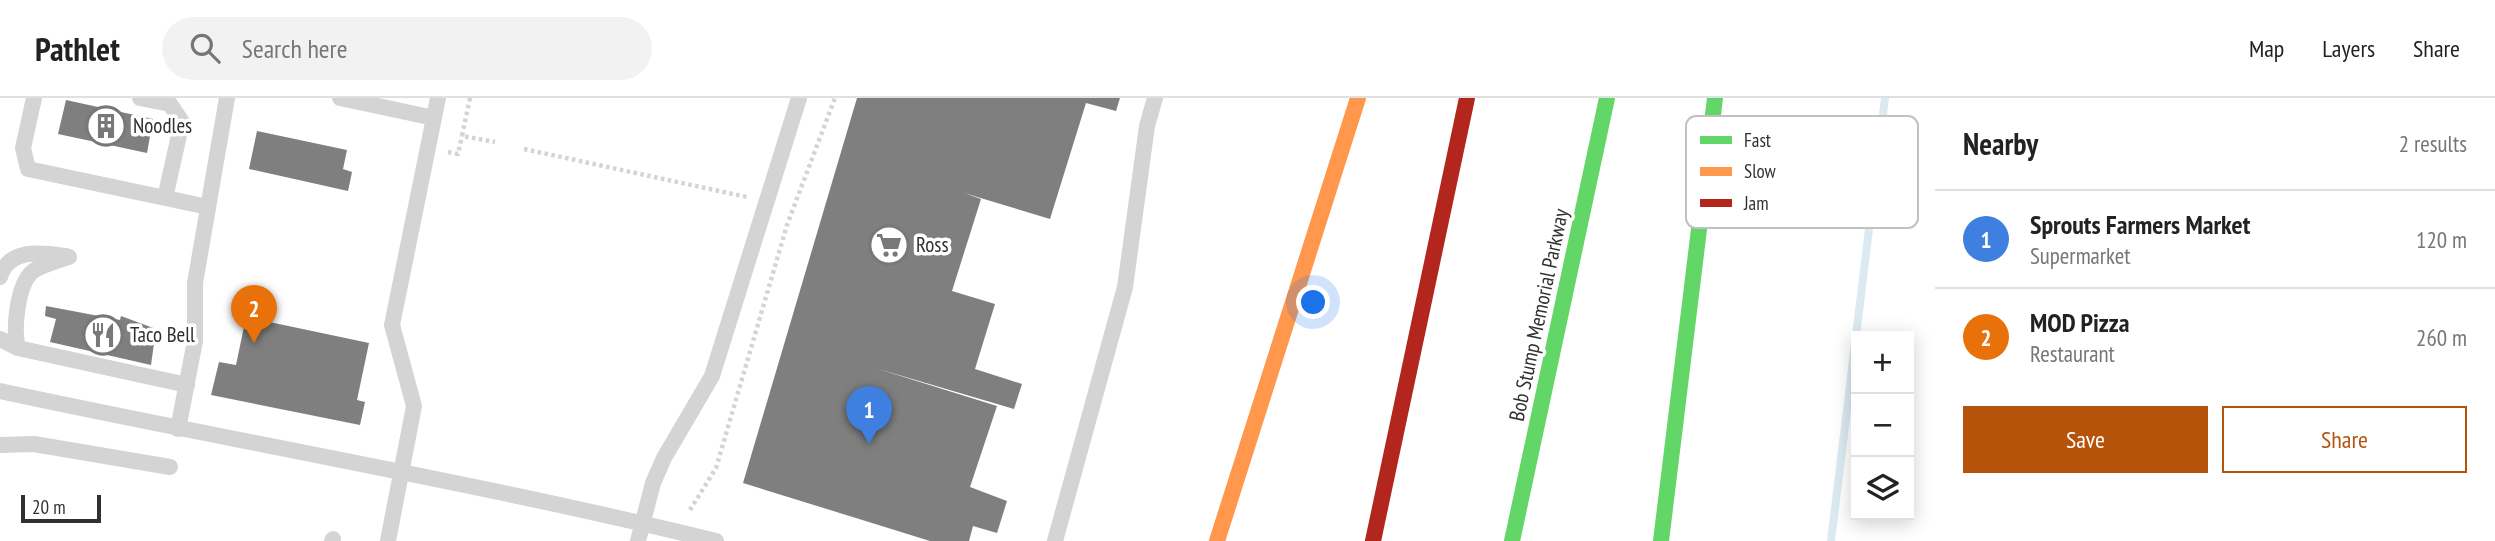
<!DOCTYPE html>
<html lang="en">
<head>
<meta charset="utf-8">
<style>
	:root { --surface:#fff; --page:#f2f2f2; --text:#222; --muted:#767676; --line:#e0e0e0; --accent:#b45309 }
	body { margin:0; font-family:"PT Sans Narrow",sans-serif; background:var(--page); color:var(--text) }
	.controls { position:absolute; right:21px; bottom:21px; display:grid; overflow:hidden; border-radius:0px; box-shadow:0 4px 18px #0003 }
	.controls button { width:63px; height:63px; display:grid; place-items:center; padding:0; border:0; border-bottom:2px solid var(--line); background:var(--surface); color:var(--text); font:35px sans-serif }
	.scale { position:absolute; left:21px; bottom:18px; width:80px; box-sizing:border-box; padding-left:7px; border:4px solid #303030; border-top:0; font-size:19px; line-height:24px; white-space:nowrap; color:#303030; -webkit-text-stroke:5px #fff; paint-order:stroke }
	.you { position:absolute; left:1314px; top:205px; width:24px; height:24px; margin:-18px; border:5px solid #fff; border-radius:50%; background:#1a73e8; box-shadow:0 0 0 10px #1a73e833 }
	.badge { display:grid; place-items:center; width:46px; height:46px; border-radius:50%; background:var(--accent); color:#fff; font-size:23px; font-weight:700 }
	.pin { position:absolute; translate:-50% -58px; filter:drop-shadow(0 2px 4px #0008) }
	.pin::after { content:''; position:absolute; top:37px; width:24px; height:21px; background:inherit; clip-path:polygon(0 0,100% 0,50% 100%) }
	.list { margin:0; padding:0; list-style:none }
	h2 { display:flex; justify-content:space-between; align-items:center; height:91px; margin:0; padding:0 28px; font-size:30px }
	h2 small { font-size:23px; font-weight:400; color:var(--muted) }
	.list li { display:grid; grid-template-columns:46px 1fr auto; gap:21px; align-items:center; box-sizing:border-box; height:98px; padding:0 28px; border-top:2px solid var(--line) }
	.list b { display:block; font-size:26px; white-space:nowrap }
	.list p { margin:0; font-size:23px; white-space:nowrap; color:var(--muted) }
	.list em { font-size:23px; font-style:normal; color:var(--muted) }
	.actions { display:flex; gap:14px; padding:21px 28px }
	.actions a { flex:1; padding:16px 0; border:2px solid var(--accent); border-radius:0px; text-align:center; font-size:24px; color:var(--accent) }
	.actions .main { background:var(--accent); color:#fff }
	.icon { flex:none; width:38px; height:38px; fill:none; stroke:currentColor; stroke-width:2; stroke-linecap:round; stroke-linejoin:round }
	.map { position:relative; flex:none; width:1935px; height:443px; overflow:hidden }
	header { display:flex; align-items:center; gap:42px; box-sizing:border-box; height:98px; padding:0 35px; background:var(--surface); border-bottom:2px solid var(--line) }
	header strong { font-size:33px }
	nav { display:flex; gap:38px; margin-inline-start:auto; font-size:24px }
	.search { width:490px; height:63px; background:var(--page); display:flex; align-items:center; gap:18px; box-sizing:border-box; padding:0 24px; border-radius:38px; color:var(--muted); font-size:26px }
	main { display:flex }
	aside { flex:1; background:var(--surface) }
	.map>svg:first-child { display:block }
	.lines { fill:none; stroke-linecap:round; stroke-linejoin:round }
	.stream { stroke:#dbeaf1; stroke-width:8 }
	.building { fill:#7f7f7f }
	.path { stroke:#d4d4d4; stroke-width:4.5; stroke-dasharray:3.5 3.5; stroke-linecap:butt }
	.lane { stroke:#d4d4d4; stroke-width:16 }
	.fast { stroke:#63d668; stroke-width:16 }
	.slow { stroke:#ff974d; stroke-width:16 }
	.jam { stroke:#b3261e; stroke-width:16 }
	.labels { text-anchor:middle; stroke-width:7; stroke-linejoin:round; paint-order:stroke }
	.poi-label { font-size:21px; fill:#303030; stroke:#fff; text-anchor:start }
	.street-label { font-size:21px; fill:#303030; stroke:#fff }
	.key { fill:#fff; stroke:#c1c1c1; stroke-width:2 }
	.key-label { font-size:19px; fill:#303030 }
</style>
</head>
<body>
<header>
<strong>Pathlet</strong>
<div class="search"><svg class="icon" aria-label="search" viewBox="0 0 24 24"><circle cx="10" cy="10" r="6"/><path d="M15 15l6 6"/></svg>Search here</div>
<nav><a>Map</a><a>Layers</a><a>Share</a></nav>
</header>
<main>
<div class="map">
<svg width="1935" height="443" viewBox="0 0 1935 443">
	<rect width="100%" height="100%" fill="#fff"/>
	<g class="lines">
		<!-- stream -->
		<path class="stream" d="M 1831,443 L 1885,0"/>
	</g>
	<!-- building -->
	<path class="building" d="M 857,0 L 1120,0 L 1116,13 L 1086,5 L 1050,121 L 964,95 L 981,101 L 952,193 L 995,206 L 975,271 L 1022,286 L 1014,311 L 875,270 L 997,308 L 970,389 L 1007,403 L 997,435 L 973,428 L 969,443 L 930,443 L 743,385 Z
		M 66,2 L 153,21 L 147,55 L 58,36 Z
		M 257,33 L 347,52 L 343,71 L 352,74 L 348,93 L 249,71 Z
		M 46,208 L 120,222 L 121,218 L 156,231 L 151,267 L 50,244 L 56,221 L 45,218 Z
		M 246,219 L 369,245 L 357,302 L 365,304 L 360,327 L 211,297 L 219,264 L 236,267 Z"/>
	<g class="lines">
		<!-- path -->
		<path class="path" d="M 470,0 L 462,38 L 495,44
			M 524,51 L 747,99
			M 448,54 L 458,56 L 462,38
			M 690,412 L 716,370 L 787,127 L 835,0"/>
		<!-- lane -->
		<path class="lane" d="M 34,0 L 23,50 L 28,71 L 208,109
			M 140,0 L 170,6 L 182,24 L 165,100
			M 340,0 L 434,20
			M 0,179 C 9,149 43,155 66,158
			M 0,241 L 18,250 L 187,287
			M 18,250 C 13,232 17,188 32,174 C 41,167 57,163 69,159
			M 0,293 C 238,344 479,385 716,443
			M 178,331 L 195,243 L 195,185 L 227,0
			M 0,347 L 34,346 L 170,369
			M 332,443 L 333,441
			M 388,443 L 414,308 L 392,227 L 438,0
			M 638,443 L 653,385 L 664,360 L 712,278 L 799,0
			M 1055,443 L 1125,189 L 1147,28 L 1155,0"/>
		<!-- fast -->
		<path class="fast" d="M 1512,443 L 1607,0
			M 1661,443 L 1715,0"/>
		<!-- slow -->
		<path class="slow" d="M 1217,443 L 1358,0"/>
		<!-- jam -->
		<path class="jam" d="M 1373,443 L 1467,0"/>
	</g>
	<!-- icons -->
	<defs>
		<g id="building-ring" transform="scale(2.0125)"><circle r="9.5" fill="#fff" stroke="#787878" stroke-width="1.5"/><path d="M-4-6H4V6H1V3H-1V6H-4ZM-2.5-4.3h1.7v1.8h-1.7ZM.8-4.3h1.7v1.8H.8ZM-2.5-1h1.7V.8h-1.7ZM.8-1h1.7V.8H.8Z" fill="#787878"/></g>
		<g id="supermarket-ring" transform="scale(2.0125)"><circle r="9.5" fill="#fff" stroke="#787878" stroke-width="1.5"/><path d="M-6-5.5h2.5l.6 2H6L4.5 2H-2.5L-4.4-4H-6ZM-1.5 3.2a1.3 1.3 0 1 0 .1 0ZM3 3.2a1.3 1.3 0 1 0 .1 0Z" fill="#787878"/></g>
		<g id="restaurant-ring" transform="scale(2.0125)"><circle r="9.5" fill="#fff" stroke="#787878" stroke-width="1.5"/><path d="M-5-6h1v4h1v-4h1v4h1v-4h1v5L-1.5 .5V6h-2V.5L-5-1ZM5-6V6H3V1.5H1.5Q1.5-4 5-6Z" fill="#787878"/></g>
	</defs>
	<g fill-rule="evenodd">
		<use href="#building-ring" x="106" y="28"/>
		<use href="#supermarket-ring" x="889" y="147"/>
		<use href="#restaurant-ring" x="103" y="237"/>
	</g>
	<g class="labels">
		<!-- poi labels -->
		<g class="poi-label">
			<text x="133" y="35">Noodles</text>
			<text x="916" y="154">Ross</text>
			<text x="130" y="244">Taco Bell</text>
		</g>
		<!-- street labels -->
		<g class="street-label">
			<text transform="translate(1539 217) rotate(-78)" y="7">Bob Stump Memorial Parkway</text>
		</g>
	</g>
	<!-- legend -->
	<rect x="1686" y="18" width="232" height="112" rx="10" class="key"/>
	<rect x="1700" y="38" width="32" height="8" fill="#63d668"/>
	<rect x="1700" y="69" width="32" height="9" fill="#ff974d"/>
	<rect x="1700" y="101" width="32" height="8" fill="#b3261e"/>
	<g class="key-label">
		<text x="1744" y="49">Fast</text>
		<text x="1744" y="80">Slow</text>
		<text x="1744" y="112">Jam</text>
	</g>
</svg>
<div class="controls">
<button>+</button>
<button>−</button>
<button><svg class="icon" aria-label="layers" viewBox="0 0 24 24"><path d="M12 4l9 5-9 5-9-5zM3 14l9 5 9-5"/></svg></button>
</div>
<div class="scale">20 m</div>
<div class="you"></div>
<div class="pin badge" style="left:869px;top:346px;background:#3f7fe0">1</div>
<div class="pin badge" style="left:254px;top:245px;background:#e8710a">2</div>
</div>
<aside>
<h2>Nearby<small>2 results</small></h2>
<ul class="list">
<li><span class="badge" style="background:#3f7fe0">1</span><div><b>Sprouts Farmers Market</b><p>Supermarket</p></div><em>120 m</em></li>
<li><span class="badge" style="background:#e8710a">2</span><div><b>MOD Pizza</b><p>Restaurant</p></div><em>260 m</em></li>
</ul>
<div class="actions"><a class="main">Save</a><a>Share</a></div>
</aside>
</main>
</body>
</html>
